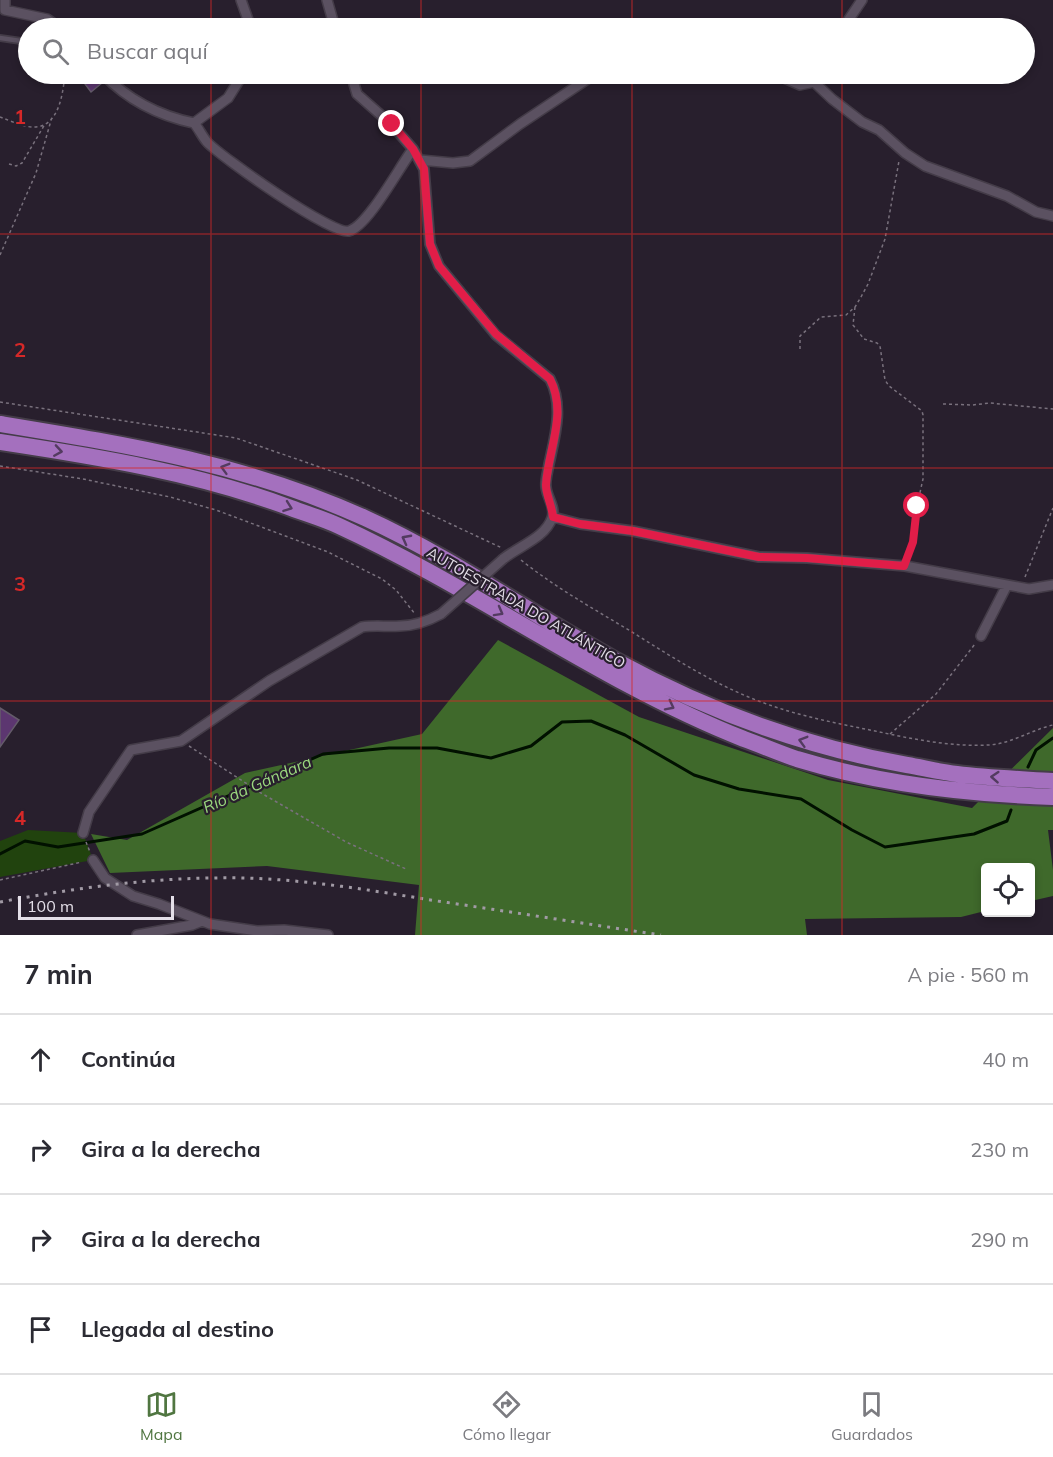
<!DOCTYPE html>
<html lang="es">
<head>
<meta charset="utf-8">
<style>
	:root { --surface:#fff; --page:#f7f7f7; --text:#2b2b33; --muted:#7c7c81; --line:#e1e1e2; --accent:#507641 }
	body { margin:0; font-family:Mulish,sans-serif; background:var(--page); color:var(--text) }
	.controls { position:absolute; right:18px; bottom:18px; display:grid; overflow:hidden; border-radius:6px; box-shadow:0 3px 9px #0003 }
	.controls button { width:54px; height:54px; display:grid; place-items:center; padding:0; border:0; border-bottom:2px solid var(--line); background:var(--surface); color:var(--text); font:30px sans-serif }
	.scale { position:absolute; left:18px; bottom:15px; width:156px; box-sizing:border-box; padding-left:6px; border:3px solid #e4dfe8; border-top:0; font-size:16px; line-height:21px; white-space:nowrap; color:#e4dfe8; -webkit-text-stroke:4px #281f2d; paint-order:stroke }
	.stop { position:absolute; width:18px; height:18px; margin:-14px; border:4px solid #e11d48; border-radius:50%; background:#fff }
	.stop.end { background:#e11d48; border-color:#fff; box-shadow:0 2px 6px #0008 }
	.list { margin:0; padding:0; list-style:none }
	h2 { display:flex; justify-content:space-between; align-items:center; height:78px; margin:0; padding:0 24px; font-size:26px }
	h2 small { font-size:20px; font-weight:400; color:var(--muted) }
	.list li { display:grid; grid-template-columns:39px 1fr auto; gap:18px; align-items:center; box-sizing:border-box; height:90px; padding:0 24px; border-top:2px solid var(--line) }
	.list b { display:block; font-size:22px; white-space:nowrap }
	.list em { font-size:20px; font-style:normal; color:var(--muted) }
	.icon { flex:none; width:33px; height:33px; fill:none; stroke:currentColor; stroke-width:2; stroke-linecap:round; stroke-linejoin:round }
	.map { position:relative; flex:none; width:1053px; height:935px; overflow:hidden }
	.search { position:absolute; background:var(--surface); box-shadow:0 3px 9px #0003; left:18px; right:18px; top:18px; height:66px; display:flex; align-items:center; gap:15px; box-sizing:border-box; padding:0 21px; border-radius:33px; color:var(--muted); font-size:22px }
	.sheet { height:438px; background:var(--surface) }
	nav { display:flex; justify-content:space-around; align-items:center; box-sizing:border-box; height:84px; border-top:2px solid var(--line); background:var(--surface); font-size:16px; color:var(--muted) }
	nav a { display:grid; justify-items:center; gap:3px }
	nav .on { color:var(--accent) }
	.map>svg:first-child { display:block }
	.green { fill:#21430e }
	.forest { fill:#3f692b }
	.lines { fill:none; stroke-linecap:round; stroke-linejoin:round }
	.stream { stroke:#011100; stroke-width:3 }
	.building { fill:#5c3670; stroke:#645b6a; stroke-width:1.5 }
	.lane-casing { stroke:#443c48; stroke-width:8 }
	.street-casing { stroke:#443c48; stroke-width:12 }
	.highway-casing { stroke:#443c48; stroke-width:20 }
	.path { stroke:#79717d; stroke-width:1.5; stroke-dasharray:3 3; stroke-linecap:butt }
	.lane { stroke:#5b5161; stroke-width:4.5 }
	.street { stroke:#5b5161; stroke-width:9 }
	.highway { stroke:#a470be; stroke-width:16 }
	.rail { stroke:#a19aa5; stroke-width:3; stroke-dasharray:3 6; stroke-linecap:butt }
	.street-bridge-casing { stroke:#443c48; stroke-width:12; stroke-linecap:butt }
	.street-bridge { stroke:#5b5161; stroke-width:9 }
	.oneway { stroke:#533b60 }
	.route { stroke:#e11d48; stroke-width:8 }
	.grid { fill:none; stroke:#d62828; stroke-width:1.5; stroke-opacity:0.55 }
	.labels { text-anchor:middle; stroke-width:4.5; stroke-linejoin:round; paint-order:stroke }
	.street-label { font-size:15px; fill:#e4dfe8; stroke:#281f2d }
	.water-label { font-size:16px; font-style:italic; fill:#9ad77e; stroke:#281f2d }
	.grid-label { font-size:20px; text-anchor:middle; font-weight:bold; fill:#d62828; stroke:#281f2d; stroke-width:4.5; stroke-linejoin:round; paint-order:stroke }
</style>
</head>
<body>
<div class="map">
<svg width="1053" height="935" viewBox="0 0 1053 935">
	<rect width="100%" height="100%" fill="#281f2d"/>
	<!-- green -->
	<path class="green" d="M 28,830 L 83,833 L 93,860 L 0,877 L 0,841 Z"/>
	<!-- forest -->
	<path class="forest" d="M 498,640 L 639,717 L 828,780 L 972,808 L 1053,728 L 1053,830 L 1048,830 L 1053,870 L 1053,896 L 1031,901 L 1030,868 L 986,868 L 985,911 L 961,917 L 805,919 L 807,935 L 415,935 L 419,885 L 267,866 L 110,873 L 91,834 L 127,840 L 245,773 L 422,734 Z"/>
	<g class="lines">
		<!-- stream -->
		<path class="stream" d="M 1028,767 L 1036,750 L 1053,738
			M 0,854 L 25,841 L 58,847 L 142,834 L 323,754 L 389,748 L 437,748 L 491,758 L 531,746 L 562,722 L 591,721 L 625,735 L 694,775 L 739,789 L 801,799 L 852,830 L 885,847 L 974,834 L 1007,821 L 1011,810"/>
	</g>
	<!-- building -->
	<path class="building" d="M 90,74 L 95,74 L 102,83 L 91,92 L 82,80 Z
		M 0,708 L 19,720 L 0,747 Z"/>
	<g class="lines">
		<!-- lane casing -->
		<g class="lane-casing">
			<path id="lane" d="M 0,38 L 28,42"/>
		</g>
		<!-- street casing -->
		<g class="street-casing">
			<path id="street" d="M 5,0 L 5,10 L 47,19 L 60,28
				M 241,0 L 251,28
				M 327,0 L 335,28
				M 843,28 L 862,0
				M 103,74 C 128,100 160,116 194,123
				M 243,74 L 228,98 L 194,123 C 199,129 202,136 207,142 C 221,157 333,236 349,231 C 368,226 400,166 413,149
				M 351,74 L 357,94 L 391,124 L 413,149 L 424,169 L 430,244 L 439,266 L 496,335 L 550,379 C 564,406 555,436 549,464 C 548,471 545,480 546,487 C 547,498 556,507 552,518 C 545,538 519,546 503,559
				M 775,74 L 800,85 L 814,82 L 832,99 L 862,122 L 879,130 L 905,153 L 925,166 L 1007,196 L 1036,212 L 1053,216
				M 420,160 L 453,163 L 470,161 L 520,124 L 595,74
				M 553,517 L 580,524 L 633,531 L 759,557 L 807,558 L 905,566 L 1029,589 L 1053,585
				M 981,636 L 1007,585
				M 83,833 L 89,812 L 131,750 L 181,741 L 269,681 L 362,627 C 375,625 387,627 400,626 C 415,626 428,621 441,614
				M 93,860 L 105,878 L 133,896 L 159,904 L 210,924 L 257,931 L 284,930 L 328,935
				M 137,935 L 192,925 L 202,921"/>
		</g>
		<!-- highway casing -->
		<g class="highway-casing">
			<path id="highway" d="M 0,424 C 128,445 246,464 365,518 C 453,558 532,615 616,661 C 708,711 804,747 907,765 C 924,768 940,772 957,774 C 989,778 1021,779 1053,781
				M 0,442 C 99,457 197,473 291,508 C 307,514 324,519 339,526 C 478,590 602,683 744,739 C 761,745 779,753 797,759 C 879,784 967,794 1053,797"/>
		</g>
		<!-- path -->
		<path class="path" d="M 0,117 C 11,121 25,128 36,127 C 60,125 63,91 65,74
			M 9,164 L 16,166 L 22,163 L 45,124
			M 0,255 L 36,173 L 52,117
			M 855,307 L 853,325 L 864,339 L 877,343 L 880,346 L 885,380 L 889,386 L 922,411 L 923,415 L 923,479 L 917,506 L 913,542 L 907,556
			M 800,349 L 800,336 L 821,317 L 846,315 L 855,307 L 861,297 L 868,284 L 885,239 L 899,161
			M 0,402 L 236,438 L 357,480 L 502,548
			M 943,404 L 972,405 L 990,403 L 1053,409
			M 0,466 L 83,479 L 170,497 L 216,510 L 328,552 L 382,579 L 396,590 L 415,614
			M 521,560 C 556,588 594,609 632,632 C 672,657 712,683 756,700 C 794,715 835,723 875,731 C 912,739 951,747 988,745 C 1011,744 1031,730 1053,725
			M 1025,577 L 1053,508
			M 890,734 L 936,694 L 975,644
			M 189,746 L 261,793 L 346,842 L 406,869
			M 86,842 L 90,852
			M 0,880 L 82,862"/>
		<!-- lane -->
		<use href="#lane" class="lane"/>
		<!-- street -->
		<use href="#street" class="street"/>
		<!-- highway -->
		<use href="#highway" class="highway"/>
		<!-- rail -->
		<path class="rail" d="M 0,902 C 70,889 140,879 212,878 C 287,876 363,889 437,901 C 512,912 587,924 661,935"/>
		<!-- street-bridge casing -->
		<g class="street-bridge-casing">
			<path id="street-bridge" d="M 441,614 L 503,559"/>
		</g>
		<!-- street-bridge -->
		<use href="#street-bridge" class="street-bridge"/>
	</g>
	<!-- one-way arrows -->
	<defs><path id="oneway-chevron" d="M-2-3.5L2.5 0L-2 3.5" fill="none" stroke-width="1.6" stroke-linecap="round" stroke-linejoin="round" transform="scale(1.5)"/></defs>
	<g class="oneway">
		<use href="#oneway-chevron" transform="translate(58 451) rotate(9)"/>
		<use href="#oneway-chevron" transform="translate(225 468) rotate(-164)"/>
		<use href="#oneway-chevron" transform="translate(288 507) rotate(20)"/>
		<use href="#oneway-chevron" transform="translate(406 539) rotate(-152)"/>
		<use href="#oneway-chevron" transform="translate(499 612) rotate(29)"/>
		<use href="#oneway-chevron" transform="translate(670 706) rotate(27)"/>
		<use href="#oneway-chevron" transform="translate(803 741) rotate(-164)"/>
		<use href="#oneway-chevron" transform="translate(995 777) rotate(-176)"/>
	</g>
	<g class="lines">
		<!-- route -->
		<path class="route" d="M 392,124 L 413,149 L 424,169 L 430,244 L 439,266 L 496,334 L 550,379 C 568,414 548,449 546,485 C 546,495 552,506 553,517 L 580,524 L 633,531 L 759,557 L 807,558 L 904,566 L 913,542 L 917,506"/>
	</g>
	<!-- grid -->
	<path class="grid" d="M 211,0 L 211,28M 421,0 L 421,28M 632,0 L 632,28M 842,0 L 842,28M 211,74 L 211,935M 421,74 L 421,935M 632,74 L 632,935M 842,74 L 842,935M 0,234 L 1053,234M 0,468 L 1053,468M 0,701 L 1053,701"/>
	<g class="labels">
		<!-- street labels -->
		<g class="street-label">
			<text transform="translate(526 608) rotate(30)" y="5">AUTOESTRADA DO ATLÁNTICO</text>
		</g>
		<!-- water labels -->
		<g class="water-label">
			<text transform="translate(257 784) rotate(-24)" y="6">Río da Gándara</text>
		</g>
	</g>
	<g class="grid-label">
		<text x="20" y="124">1</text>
		<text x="20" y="357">2</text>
		<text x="20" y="591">3</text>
		<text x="20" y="825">4</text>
	</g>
</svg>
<div class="controls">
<button><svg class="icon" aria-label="locate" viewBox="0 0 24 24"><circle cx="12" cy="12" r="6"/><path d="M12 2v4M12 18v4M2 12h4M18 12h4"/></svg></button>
</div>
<div class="scale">100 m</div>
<div class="stop" style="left:917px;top:506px"></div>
<div class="stop end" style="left:392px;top:124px"></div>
<div class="search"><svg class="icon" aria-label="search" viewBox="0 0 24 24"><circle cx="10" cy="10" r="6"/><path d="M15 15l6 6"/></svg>Buscar aquí</div>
</div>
<section class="sheet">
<h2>7 min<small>A pie · 560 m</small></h2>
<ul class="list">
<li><svg class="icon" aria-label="ahead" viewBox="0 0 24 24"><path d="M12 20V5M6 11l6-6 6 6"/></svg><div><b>Continúa</b></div><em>40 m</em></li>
<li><svg class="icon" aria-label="right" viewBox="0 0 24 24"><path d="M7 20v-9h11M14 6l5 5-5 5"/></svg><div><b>Gira a la derecha</b></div><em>230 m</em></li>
<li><svg class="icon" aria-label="right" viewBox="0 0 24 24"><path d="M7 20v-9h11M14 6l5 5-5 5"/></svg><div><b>Gira a la derecha</b></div><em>290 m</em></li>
<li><svg class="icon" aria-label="arrive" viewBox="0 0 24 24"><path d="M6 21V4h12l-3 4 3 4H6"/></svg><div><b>Llegada al destino</b></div></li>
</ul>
</section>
<nav>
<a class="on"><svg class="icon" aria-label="map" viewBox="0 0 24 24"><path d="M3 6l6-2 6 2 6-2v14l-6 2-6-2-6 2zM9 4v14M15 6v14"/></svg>Mapa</a>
<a><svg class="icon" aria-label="directions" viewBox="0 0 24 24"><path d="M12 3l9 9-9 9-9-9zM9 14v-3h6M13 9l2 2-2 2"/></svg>Cómo llegar</a>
<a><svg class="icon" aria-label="saved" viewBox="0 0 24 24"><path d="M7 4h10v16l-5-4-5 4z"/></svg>Guardados</a>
</nav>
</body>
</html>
